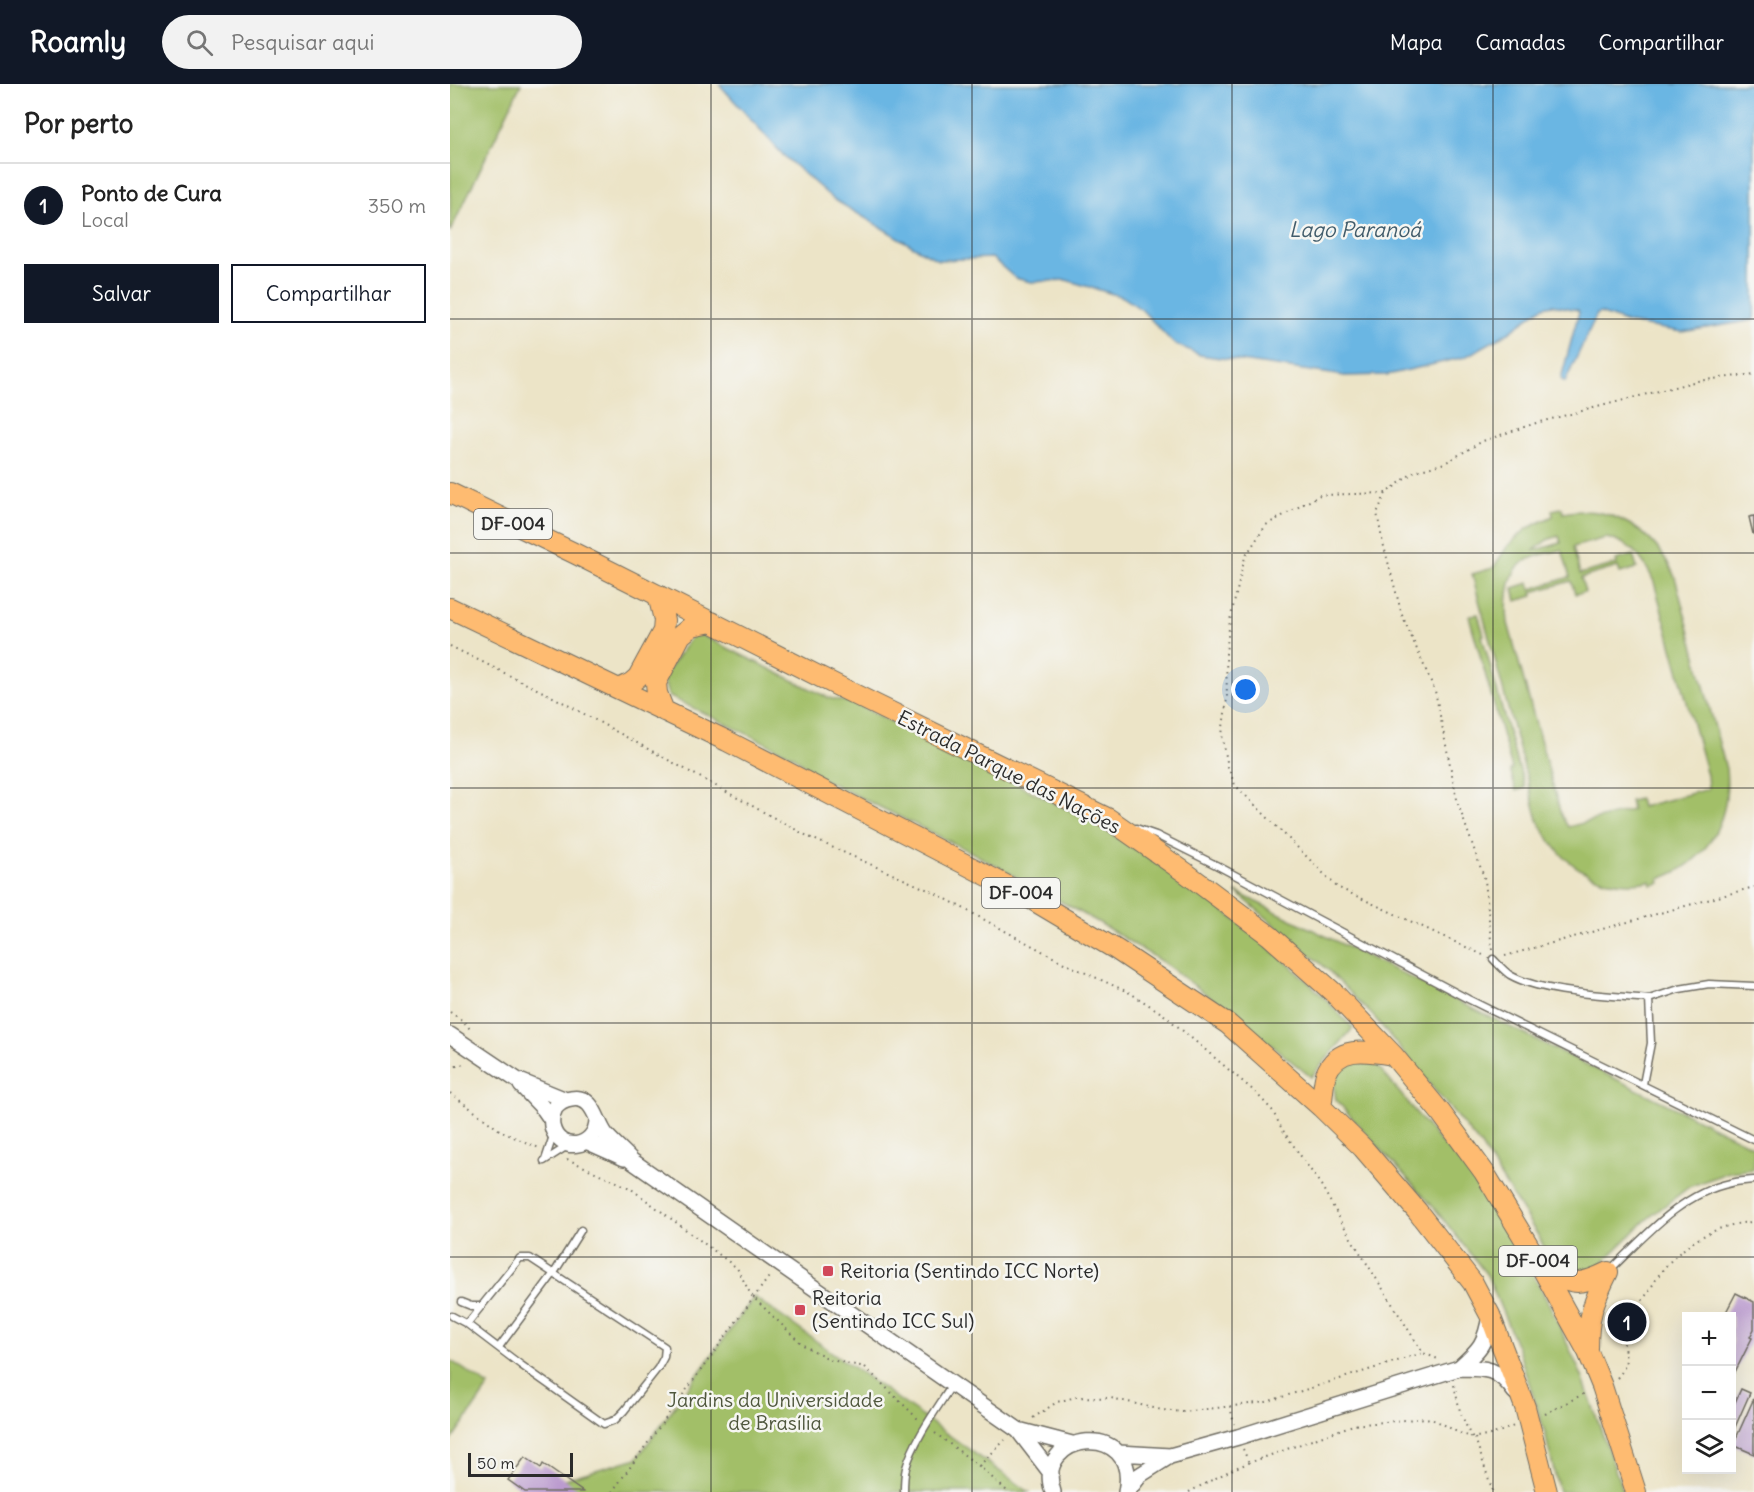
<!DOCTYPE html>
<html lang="pt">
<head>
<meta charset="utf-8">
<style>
	:root { --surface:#fff; --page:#f2f2f2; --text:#222; --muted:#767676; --line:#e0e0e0; --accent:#111827 }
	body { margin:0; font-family:Delius,sans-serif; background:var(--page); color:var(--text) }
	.controls { position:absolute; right:18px; bottom:18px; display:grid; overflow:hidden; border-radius:0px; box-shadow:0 6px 24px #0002 }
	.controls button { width:54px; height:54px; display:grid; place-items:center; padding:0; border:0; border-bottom:2px solid var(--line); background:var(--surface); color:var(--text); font:30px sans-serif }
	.scale { position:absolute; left:18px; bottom:15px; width:105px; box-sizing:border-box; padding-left:6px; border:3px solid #2b2b2b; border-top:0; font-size:16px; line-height:21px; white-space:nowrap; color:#2b2b2b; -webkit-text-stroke:4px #f6f6f2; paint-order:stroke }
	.you { position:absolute; left:796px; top:606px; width:21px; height:21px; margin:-15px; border:4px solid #fff; border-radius:50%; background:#1a73e8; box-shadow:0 0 0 9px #1a73e833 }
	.badge { display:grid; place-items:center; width:39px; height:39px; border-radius:50%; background:var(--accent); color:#fff; font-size:20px; font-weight:700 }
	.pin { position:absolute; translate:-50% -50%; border:3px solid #fff; box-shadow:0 2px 6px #0006 }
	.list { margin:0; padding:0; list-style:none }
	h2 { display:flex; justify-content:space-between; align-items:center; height:78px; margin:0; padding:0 24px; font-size:26px }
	h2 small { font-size:20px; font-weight:400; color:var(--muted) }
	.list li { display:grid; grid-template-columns:39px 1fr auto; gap:18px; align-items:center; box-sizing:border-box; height:84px; padding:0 24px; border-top:2px solid var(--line) }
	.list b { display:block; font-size:22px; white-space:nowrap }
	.list p { margin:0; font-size:20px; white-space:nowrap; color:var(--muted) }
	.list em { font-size:20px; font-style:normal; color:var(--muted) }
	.actions { display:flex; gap:12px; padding:18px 24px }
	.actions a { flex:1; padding:14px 0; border:2px solid var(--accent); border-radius:0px; text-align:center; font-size:21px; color:var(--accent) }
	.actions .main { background:var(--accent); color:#fff }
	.icon { flex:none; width:33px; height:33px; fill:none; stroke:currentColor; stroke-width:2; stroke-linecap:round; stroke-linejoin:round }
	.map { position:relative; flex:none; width:1304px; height:1408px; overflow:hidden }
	header { display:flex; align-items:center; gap:36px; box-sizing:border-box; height:84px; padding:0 30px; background:var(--accent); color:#fff }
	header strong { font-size:28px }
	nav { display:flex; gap:33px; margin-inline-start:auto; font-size:21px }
	.search { width:420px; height:54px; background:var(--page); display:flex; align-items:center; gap:15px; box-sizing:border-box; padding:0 21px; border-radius:33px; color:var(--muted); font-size:22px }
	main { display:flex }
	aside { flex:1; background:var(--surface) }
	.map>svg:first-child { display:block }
	.green { fill:#a2bf67; stroke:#667549; stroke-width:1.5; fill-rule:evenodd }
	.water { fill:#6ab6e3; stroke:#4a7087; stroke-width:1.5 }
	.building { fill:#bb9bcf }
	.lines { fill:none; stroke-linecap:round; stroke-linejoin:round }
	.service-casing { stroke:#6f6c62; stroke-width:9 }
	.tertiary-casing { stroke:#6f6c62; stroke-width:18 }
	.trunk-casing { stroke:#6f6c62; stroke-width:22 }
	.path { stroke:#6f6c62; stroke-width:2; stroke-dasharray:1.5 4.5; stroke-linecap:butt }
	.service { stroke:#fff; stroke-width:6 }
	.tertiary { stroke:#fff; stroke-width:15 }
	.trunk { stroke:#febb71; stroke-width:20 }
	.grid { fill:none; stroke:#2b2b2b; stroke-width:1.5; stroke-opacity:0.55 }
	.poi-dot { fill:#d1495b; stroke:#f6f6f2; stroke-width:2 }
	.labels { text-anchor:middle; stroke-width:5; stroke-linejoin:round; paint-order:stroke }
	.shield { fill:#f6f6f2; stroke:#686867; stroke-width:1.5 }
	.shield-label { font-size:18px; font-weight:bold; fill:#2b2b2b }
	.street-label { font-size:20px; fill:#2b2b2b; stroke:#f6f6f2 }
	.poi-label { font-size:20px; fill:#2b2b2b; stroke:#f6f6f2; text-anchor:start }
	.park-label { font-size:20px; fill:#4f573d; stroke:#f6f6f2 }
	.water-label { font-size:21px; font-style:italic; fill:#415c6b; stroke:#f6f6f2 }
</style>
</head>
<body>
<header>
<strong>Roamly</strong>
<div class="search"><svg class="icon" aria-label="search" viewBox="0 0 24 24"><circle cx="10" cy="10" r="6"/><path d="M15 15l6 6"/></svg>Pesquisar aqui</div>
<nav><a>Mapa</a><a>Camadas</a><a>Compartilhar</a></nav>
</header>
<main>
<aside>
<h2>Por perto<small></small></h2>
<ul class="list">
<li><span class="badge">1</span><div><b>Ponto de Cura</b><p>Local</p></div><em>350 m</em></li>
</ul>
<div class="actions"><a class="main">Salvar</a><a>Compartilhar</a></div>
</aside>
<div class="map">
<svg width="1304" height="1408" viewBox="0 0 1304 1408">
	<rect width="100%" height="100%" fill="#f6f6f2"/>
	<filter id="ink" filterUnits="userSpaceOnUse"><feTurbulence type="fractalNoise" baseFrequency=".0167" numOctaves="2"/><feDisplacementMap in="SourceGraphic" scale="12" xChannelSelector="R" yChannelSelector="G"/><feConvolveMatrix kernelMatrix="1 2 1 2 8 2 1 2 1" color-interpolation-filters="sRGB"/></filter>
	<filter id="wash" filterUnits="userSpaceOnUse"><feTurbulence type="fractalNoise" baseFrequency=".008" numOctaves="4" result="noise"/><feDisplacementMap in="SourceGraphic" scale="24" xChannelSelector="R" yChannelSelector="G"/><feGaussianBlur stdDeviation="1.35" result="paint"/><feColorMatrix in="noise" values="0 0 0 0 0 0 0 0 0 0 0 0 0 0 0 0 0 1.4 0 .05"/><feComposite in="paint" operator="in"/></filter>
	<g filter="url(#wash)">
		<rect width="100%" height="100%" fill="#ece4c7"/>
		<!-- green -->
		<path class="green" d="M 0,0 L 71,0 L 0,148 Z
			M 1112,424 L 1113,429 C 1163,419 1206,449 1225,493 L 1276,685 C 1281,734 1259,779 1209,795 L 1210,799 L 1201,801 L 1200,797 C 1149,806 1110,782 1088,736 L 1022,490 L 1043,484 L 1057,463 L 1067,453 L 1078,444 L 1103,432 L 1102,426 ZM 1109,452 L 1111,459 L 1083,467 L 1097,456 ZM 1155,454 C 1180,456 1195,477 1204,498 L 1257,691 L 1258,705 L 1191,723 L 1189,715 L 1180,717 L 1182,726 L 1118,743 L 1111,731 L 1058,539 C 1056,522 1057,491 1071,480 C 1082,471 1100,469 1112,466 L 1120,493 L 1081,505 L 1079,499 L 1063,504 L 1066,517 L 1083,512 L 1082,508 L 1121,497 L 1125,510 L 1135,508 L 1131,494 L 1168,483 L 1170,489 L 1187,484 L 1183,471 L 1166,476 L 1167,480 L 1130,490 L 1123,463 Z
			M 1028,530 L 1034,551 L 1032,552 L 1068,683 L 1069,683 L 1075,704 L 1066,707 L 1060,686 L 1062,685 L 1019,532 Z
			M 245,548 L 379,614 L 406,620 L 637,735 C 716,782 791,835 858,898 C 874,913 888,929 903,944 L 861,993 L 783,930 L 714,879 L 648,838 L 521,768 L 373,695 L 343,672 L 220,613 L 218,611 L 213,593 Z
			M 786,808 L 1304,1063 L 1304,1085 L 1279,1088 L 1239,1103 L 1196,1136 L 1146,1185 L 1127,1190 L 1102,1178 L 1087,1150 L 1031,1062 L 925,934 L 877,885 Z
			M 898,976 L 917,976 L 927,981 L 986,1053 L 1025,1094 L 1055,1140 L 1100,1222 L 1132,1292 L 1173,1408 L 1109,1408 L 1094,1345 L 1068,1265 L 1037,1191 L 985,1125 L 886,1016 C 882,993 882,994 898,976 Z
			M 304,1213 L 579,1408 L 70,1408 L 187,1374 Z
			M 0,1276 L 39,1302 L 0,1359 Z"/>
		<!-- water -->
		<path class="water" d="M 269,0 L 1304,0 L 1304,236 L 1232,248 L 1178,239 L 1150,229 L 1147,230 L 1115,298 L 1111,295 L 1129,228 L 1128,226 L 1102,221 L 1093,223 L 1056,250 L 1015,273 L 937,291 L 895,292 L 750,271 L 723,259 L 692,226 L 673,213 L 616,196 L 581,198 L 565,194 L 542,174 L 488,176 L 464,163 L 383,115 L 334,72 Z"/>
		<g id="blocks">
			<!-- building -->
			<path class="building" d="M 1304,432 L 1304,450 L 1303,450 L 1299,433 Z
				M 1286,1209 L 1304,1218 L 1304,1245 L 1300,1253 L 1302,1254 L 1282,1294 L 1282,1232 L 1274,1232 Z
				M 1291,1305 L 1300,1309 L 1282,1350 L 1282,1325 Z
				M 1304,1314 L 1304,1370 L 1283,1361 Z
				M 75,1373 L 91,1384 L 93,1380 L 133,1408 L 75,1408 L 58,1396 Z"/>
		</g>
	</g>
	<g filter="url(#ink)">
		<use href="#blocks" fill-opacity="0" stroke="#6f6c62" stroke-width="1.5"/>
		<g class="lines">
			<!-- service casing -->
			<g class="service-casing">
				<path id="service" d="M 686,744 L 706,751 L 766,781 L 1018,915 L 1304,1056
					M 1043,875 C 1048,880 1054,887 1060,891 C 1093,910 1161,911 1199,915 L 1201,959 L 1193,1000
					M 1199,915 L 1229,905 L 1259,900 L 1304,902
					M 95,1076 L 103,1052
					M 94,1077 L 119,1061
					M 1161,1185 C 1195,1152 1232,1109 1281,1099 C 1288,1097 1296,1097 1304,1096
					M 11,1218 L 21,1222 L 31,1222
					M 2,1232 L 17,1240 L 71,1281 L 154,1340 L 165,1336 L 174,1327 L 208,1284 L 214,1273 L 215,1263 L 80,1174 L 70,1174 L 17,1240
					M 49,1263 L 104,1189 L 131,1146
					M 454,1408 C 454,1400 454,1392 456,1384 C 464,1356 486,1326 502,1301"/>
			</g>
			<!-- tertiary casing -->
			<g class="tertiary-casing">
				<path id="tertiary" d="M 0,951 L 67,996 L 116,1016
					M 71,1001 L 94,1025 L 101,1035
					M 147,1036 C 146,1065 108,1070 102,1042 C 101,1035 102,1030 105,1024 C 109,1019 114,1016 121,1015 C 145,1011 145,1037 156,1051 C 164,1060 174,1068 182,1077 L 568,1346 L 601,1389
					M 136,1057 L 174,1074
					M 1009,1284 C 1030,1265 1036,1259 1040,1231
					M 568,1346 L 622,1360
					M 669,1369 L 720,1372
					M 603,1408 C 582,1347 691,1335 676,1408
					M 677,1408 L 690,1391 L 720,1372 L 788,1353 L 1009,1284 C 1037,1284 1048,1284 1065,1308"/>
			</g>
			<!-- trunk casing -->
			<g class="trunk-casing">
				<path id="trunk" d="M 0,409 L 126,470 L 406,611 L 659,735 L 736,789 L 820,852 L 884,909 L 943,971 L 991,1029 L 1034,1088 L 1089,1179 L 1138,1268 L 1152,1302 L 1186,1408
					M 0,524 L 277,657 L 571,809 L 667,866 L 778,940 L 871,1023 L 913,1064 L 967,1127 L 1023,1199 L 1040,1231 L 1075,1323 L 1097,1408
					M 169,605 L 181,599 L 188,593 L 213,547 L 214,536 L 208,511
					M 214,627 L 207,609 L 206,599 L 231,551 L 242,542 L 262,538
					M 871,1023 C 873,1013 873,999 876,990 C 888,960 919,967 943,971
					M 1090,1179 C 1121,1199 1122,1205 1158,1188
					M 1138,1265 C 1138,1232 1143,1218 1158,1188"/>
			</g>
			<!-- path -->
			<path class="path" d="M 936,409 L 870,411 L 816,441 L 795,473 L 780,536 L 776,569 L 777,614 L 772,651 L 778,683 L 785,701 L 887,803 L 1033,871
				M 0,562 L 105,614 L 359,753 L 485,809 L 616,880 L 680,909 L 713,930 L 804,1007 L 822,1026 L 832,1045 L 871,1101 L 899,1151 L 973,1269 L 988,1275
				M 1042,866 L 1035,796 L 1008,720 L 985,607 L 952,531 L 932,455 L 927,429 L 936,409 L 964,388 L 995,379 L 1033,357 L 1086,339 L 1247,297 L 1304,290
				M 1055,872 L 1304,803
				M 0,928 L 13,937 L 21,946
				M 0,984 L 17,979
				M 0,1009 L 52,1048 L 89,1064
				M 117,1075 L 180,1104 L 287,1184 L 301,1211 L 308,1218 L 353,1261 L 381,1276 L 415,1283 L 469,1336
				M 1167,1294 C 1184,1275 1170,1269 1175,1251 C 1178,1237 1189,1221 1197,1210 C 1203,1201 1208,1191 1215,1183 C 1238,1157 1269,1139 1304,1138
				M 1004,1301 L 1010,1327 L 1021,1353
				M 780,1322 L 784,1340
				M 1095,1330 L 1137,1308
				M 583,1334 L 607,1318 L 626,1313 L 661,1314 L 712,1326 L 733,1328 L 816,1318 L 973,1269
				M 485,1349 L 529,1382 L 558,1408
				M 1025,1354 L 1043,1408
				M 793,1365 L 799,1379
				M 529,1382 L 555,1356
				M 162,1408 L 321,1190
				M 739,1408 L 785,1384 L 903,1341 L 976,1334 C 986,1336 995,1341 1003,1346 C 1028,1359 1041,1351 1064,1342"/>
			<!-- service -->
			<use href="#service" class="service"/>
			<!-- tertiary -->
			<use href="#tertiary" class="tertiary"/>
			<!-- trunk -->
			<use href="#trunk" class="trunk"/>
		</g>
	</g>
	<!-- grid -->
	<path class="grid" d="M 261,0 L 261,1408M 522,0 L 522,1408M 782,0 L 782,1408M 1043,0 L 1043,1408M 0,235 L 1304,235M 0,469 L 1304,469M 0,704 L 1304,704M 0,939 L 1304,939M 0,1173 L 1304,1173"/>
	<!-- markers -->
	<g class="poi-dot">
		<rect x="372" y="1181" width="12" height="12" rx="3"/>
		<rect x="344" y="1220" width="12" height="12" rx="3"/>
	</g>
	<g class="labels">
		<!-- shield labels -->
		<g class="shield">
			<rect x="24" y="425" width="78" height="30" rx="4.5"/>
			<rect x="532" y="794" width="78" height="30" rx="4.5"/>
			<rect x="1049" y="1162" width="78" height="30" rx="4.5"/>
		</g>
		<g class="shield-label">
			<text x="63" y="446">DF-004</text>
			<text x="571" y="815">DF-004</text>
			<text x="1088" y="1183">DF-004</text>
		</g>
		<!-- street labels -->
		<g class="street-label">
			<text transform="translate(559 688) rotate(27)" y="7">Estrada Parque das Nações</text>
		</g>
		<!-- poi labels -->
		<g class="poi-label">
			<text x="390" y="1194">Reitoria (Sentindo ICC Norte)</text>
			<text x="362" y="1221">Reitoria<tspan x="362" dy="23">(Sentindo ICC Sul)</tspan></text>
		</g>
		<!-- park labels -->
		<g class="park-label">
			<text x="325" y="1323">Jardins da Universidade<tspan x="325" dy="23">de Brasília</tspan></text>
		</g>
		<!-- water labels -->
		<g class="water-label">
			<text x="905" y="153">Lago Paranoá</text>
		</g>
	</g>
</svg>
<div class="controls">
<button>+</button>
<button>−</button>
<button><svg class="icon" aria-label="layers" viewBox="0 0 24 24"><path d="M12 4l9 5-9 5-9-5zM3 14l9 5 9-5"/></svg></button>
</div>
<div class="scale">50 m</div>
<div class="you"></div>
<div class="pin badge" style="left:1177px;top:1238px">1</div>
</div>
</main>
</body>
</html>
